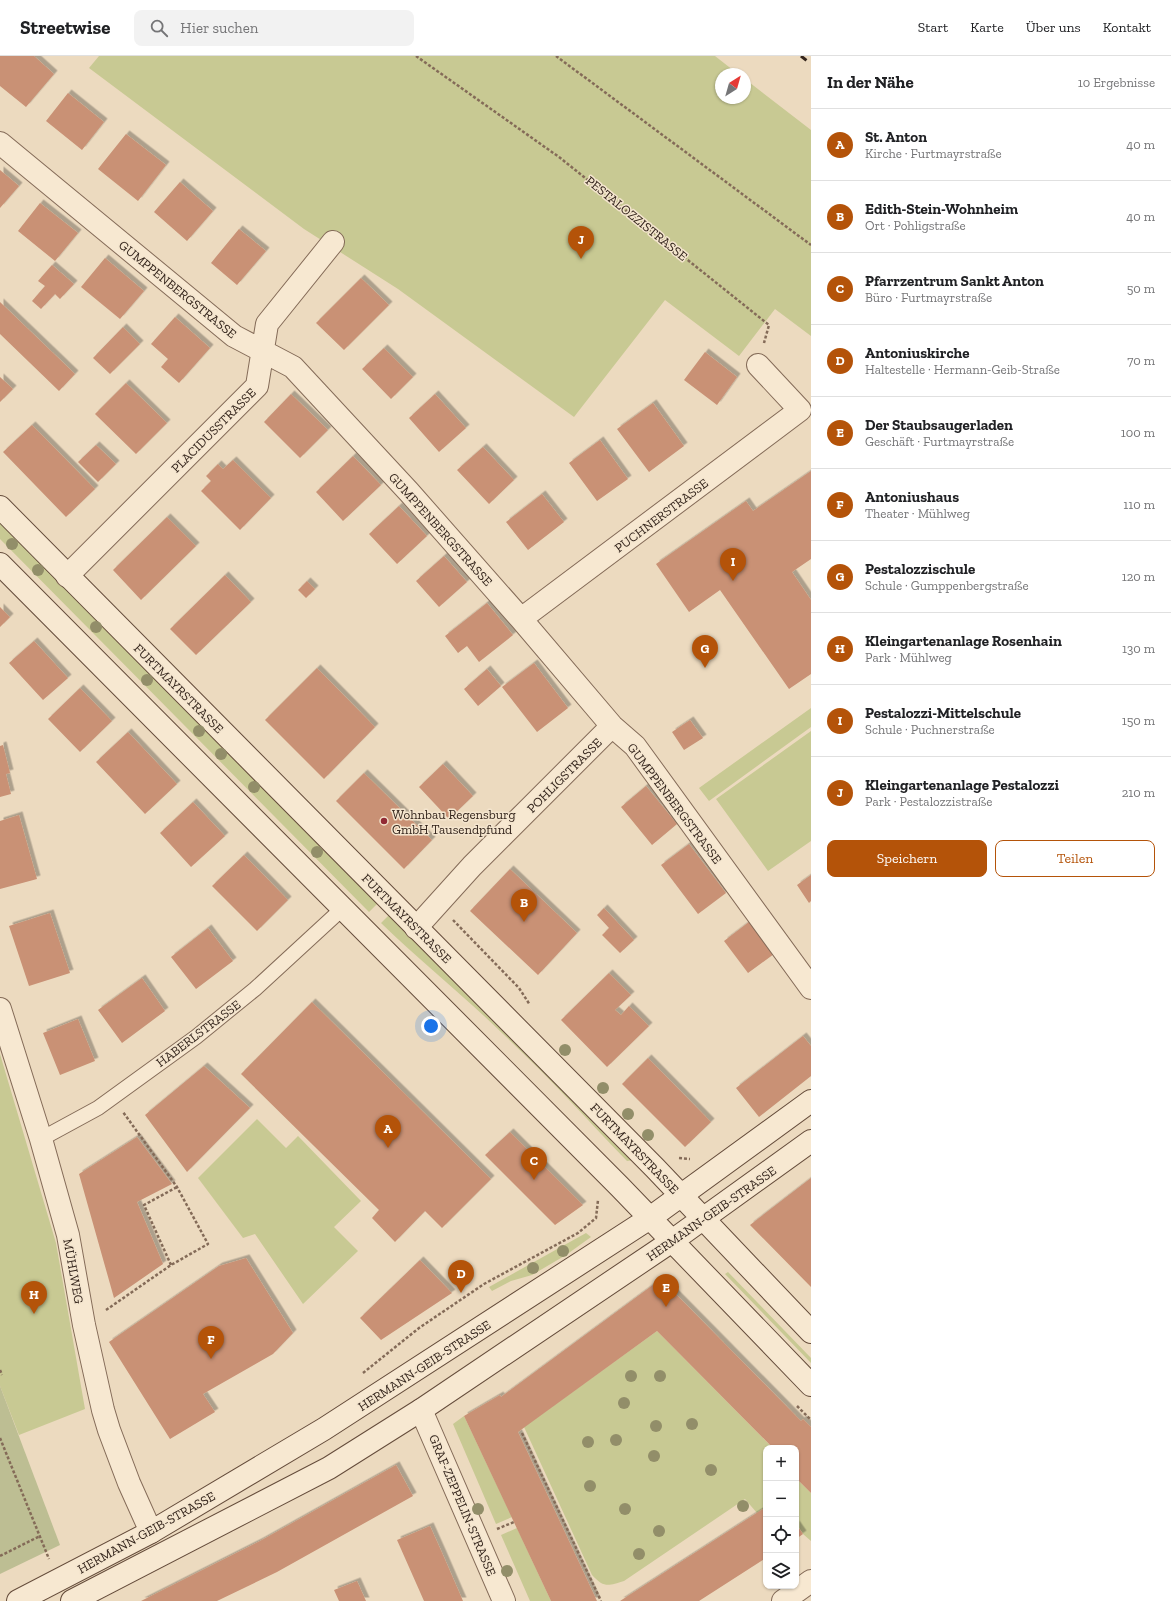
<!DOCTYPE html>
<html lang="de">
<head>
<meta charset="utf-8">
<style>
	:root { --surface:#fff; --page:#f2f2f2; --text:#202124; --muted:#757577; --line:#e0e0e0; --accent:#b45309 }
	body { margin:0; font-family:"Zilla Slab",serif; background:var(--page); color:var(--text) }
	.controls { position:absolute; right:12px; bottom:12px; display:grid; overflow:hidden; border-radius:8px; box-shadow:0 1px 3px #0004 }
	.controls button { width:36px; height:36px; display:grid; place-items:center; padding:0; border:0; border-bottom:1px solid var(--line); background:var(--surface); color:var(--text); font:20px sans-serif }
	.compass { position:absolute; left:715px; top:12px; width:36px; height:36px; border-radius:50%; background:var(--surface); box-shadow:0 1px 3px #0004; rotate:37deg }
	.you { position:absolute; left:431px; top:970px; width:14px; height:14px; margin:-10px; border:3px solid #fff; border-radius:50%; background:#1a73e8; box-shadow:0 0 0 6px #1a73e833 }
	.badge { display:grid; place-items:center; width:26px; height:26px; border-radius:50%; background:var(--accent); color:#fff; font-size:13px; font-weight:700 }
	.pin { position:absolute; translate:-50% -33px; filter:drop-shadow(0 1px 2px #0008) }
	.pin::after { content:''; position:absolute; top:21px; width:14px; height:12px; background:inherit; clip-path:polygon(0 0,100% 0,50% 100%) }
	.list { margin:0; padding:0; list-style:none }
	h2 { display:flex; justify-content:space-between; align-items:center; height:52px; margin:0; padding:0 16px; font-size:17px }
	h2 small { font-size:13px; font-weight:400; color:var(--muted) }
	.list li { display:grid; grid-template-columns:26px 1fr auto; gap:12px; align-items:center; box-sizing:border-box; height:72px; padding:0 16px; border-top:1px solid var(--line) }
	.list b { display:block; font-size:15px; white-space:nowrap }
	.list p { margin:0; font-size:13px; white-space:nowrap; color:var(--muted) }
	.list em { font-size:13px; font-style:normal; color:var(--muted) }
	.actions { display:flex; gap:8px; padding:12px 16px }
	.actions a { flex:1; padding:9px 0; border:1px solid var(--accent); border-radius:8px; text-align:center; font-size:14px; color:var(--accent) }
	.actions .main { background:var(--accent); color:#fff }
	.icon { flex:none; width:22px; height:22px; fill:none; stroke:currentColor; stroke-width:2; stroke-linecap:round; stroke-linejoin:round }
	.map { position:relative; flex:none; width:811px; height:1545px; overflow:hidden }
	header { display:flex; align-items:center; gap:24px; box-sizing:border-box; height:56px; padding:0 20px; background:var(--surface); border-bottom:1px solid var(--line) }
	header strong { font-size:19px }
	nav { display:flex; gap:22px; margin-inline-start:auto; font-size:14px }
	.search { width:280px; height:36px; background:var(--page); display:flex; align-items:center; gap:10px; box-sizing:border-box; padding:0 14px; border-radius:8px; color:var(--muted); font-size:15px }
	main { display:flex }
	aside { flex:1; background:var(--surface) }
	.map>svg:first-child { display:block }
	.green { fill:#c8c993 }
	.cemetery { fill:#bdbe93 }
	.building { fill:#c99175; filter:url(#shadow) }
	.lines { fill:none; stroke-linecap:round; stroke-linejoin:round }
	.lane-casing { stroke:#846b58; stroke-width:16 }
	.street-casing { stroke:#846b58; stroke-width:24 }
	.secondary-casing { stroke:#654c3b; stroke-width:24 }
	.path { stroke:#846b58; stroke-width:2.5; stroke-dasharray:3 2; stroke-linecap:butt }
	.lane { stroke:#f7e8d1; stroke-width:14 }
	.street { stroke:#f7e8d1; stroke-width:22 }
	.secondary { stroke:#f7e8d1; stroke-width:22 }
	.rail { stroke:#34251c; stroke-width:3; stroke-dasharray:7 7; stroke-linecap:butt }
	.tree { fill:#928e69 }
	.poi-dot { fill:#912a34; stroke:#f4e5ce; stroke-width:1.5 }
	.labels { text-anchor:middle; stroke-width:3; stroke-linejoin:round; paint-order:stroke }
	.street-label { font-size:13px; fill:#34251c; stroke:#f4e5ce }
	.poi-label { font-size:13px; fill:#34251c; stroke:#f4e5ce; text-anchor:start }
</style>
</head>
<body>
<header>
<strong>Streetwise</strong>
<div class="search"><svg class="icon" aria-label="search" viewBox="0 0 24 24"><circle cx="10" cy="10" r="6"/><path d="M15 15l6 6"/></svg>Hier suchen</div>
<nav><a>Start</a><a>Karte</a><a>Über uns</a><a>Kontakt</a></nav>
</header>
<main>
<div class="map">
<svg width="811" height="1545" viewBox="0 0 811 1545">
	<defs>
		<filter id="shadow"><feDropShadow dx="3.5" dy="-3.5" stdDeviation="0" flood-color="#0004"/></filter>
	</defs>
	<rect width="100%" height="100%" fill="#ecdabf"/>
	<!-- green -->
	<path class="green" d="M 99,0 L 715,0 L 738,18 L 721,18 L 721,42 L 745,42 L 745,23 L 811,74 L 811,280 L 775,253 L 739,300 L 665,244 L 574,361 L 398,233 L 304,173 L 89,12 Z
		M 0,467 L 378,847 L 369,856 L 0,483 Z
		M 811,652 L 811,671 L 709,745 L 699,732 Z
		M 811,675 L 811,785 L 768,815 L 716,743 Z
		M 390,858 L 635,1104 L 627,1105 C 586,1062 545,1017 502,977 C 463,939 420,905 381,867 Z
		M 0,998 L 56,1187 L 85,1353 L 19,1379 L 0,1330 Z
		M 257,1063 L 286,1092 L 298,1080 L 361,1145 L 334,1171 L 358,1195 L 303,1248 L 255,1178 L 243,1182 L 198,1122 Z
		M 586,1177 L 591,1181 L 566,1199 L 532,1219 L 511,1225 L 492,1235 L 489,1231 Z
		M 728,1216 L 811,1302 L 811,1307 L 725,1218 Z
		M 657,1275 L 773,1392 L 766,1392 L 766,1451 L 757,1457 L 745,1443 L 624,1525 C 608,1530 604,1532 592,1519 L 524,1371 Z
		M 464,1360 L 512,1461 L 496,1468 L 453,1368 Z
		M 796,1422 L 811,1437 L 811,1485 L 803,1478 L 796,1468 Z
		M 517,1472 L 551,1545 L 530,1545 L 501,1479 Z"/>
	<!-- cemetery -->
	<path class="cemetery" d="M 0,1330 L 60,1489 L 0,1518 Z"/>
	<!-- building -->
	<path class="building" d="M 0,0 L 34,0 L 54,18 L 26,51 L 0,30 Z
		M 68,37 L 104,66 L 82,94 L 46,65 Z
		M 126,78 L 166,109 L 138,145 L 98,113 Z
		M 0,114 L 19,130 L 0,152 Z
		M 180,126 L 213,155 L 187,185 L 154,156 Z
		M 40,147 L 78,177 L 55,205 L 18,175 Z
		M 239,173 L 266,195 L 237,229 L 211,207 Z
		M 105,202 L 144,235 L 120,263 L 81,231 Z
		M 52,209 L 74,228 L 60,243 L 55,238 L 41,253 L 32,245 L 45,230 L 38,225 Z
		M 361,222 L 389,249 L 344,294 L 316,267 Z
		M 0,246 L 75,318 L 59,335 L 0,278 Z
		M 175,261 L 210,292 L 179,327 L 161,311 L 168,303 L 151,288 Z
		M 123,271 L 140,288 L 110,318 L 93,302 Z
		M 384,292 L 413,321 L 391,343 L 362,313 Z
		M 705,296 L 737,321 L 717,349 L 684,324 Z
		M 0,321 L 13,333 L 0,346 Z
		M 126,327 L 167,367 L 136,398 L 95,358 Z
		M 291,338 L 328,374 L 300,402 L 264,366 Z
		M 435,338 L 466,372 L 439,396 L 409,362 Z
		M 653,347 L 684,390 L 649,416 L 617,373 Z
		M 32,369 L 95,433 L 66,461 L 3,396 Z
		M 600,384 L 628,423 L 597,445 L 569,407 Z
		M 96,389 L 116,408 L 98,426 L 78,406 Z
		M 483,391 L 514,424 L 489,448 L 457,414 Z
		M 353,400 L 381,429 L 343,465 L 316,436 Z
		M 233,404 L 271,442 L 240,474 L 201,435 L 211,425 L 206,420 L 218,408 L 223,413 Z
		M 811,415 L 811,503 L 792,516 L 811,544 L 811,618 L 789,633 L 720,534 L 689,556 L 656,508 L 746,445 L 753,455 Z
		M 542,438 L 564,466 L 528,494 L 506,466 Z
		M 399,450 L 427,480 L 397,508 L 369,478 Z
		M 167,461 L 196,490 L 141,544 L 113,514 Z
		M 444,500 L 467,526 L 439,551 L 416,525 Z
		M 225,519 L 251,546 L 196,599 L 170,573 Z
		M 307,525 L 315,533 L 306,542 L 298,534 Z
		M 487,547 L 513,579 L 479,606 L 467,590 L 458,597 L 445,580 Z
		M 0,551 L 10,561 L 0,571 Z
		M 34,585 L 68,622 L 43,644 L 9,607 Z
		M 534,607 L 568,652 L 537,676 L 502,631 Z
		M 317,612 L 375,671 L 324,723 L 265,664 Z
		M 487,613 L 501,630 L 478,650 L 464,633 Z
		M 80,632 L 112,665 L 80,696 L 48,663 Z
		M 690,664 L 703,682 L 684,694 L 672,676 Z
		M 128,676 L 177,728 L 145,758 L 96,706 Z
		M 3,689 L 10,717 L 6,718 L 11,738 L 0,741 L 0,690 Z
		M 443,708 L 473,740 L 449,763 L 419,731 Z
		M 364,717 L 432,784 L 404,813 L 336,745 Z
		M 646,730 L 677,768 L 652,789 L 621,751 Z
		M 193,746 L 225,780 L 191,811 L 160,777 Z
		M 19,759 L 37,823 L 0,833 L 0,765 Z
		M 689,788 L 726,837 L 698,858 L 661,809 Z
		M 244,799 L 288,844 L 257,875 L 212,830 Z
		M 510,813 L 577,877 L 538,919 L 470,855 Z
		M 811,819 L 811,845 L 809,847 L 797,829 Z
		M 604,852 L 634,884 L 620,897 L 602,879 L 609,872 L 597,859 Z
		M 50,857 L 70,917 L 29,930 L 9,870 Z
		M 749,866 L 774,898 L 748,917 L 724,885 Z
		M 208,872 L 233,905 L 196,933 L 171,901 Z
		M 609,917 L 631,939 L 615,954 L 621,959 L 629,950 L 649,970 L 607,1011 L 561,964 Z
		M 142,922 L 165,955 L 122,987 L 98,954 Z
		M 312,946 L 491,1123 L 442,1172 L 425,1155 L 395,1186 L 372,1162 L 379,1154 L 241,1018 Z
		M 78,963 L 95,1005 L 60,1019 L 43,977 Z
		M 803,980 L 811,990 L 811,1020 L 759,1061 L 736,1032 Z
		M 648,1002 L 711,1066 L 685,1091 L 622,1028 Z
		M 204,1010 L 250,1052 L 187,1116 L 145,1059 Z
		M 510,1076 L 583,1149 L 555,1169 L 485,1099 Z
		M 137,1081 L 172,1128 L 137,1146 L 163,1208 L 114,1242 L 79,1118 Z
		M 811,1122 L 811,1231 L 750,1169 Z
		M 246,1202 L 293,1277 L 273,1298 L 203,1338 L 215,1356 L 170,1383 L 109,1286 L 219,1210 Z
		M 420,1204 L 452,1237 L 381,1284 L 360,1262 Z
		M 661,1223 L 801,1365 L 803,1363 L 811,1371 L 811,1437 L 796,1422 L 796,1392 L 773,1392 L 657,1275 L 518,1376 L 597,1545 L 551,1545 L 464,1360 L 500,1339 L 501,1341 Z
		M 396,1409 L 413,1440 L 277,1516 L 217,1545 L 141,1545 L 260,1485 Z
		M 766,1451 L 766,1502 L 699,1545 L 620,1545 Z
		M 796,1468 L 803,1478 L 796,1483 Z
		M 430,1470 L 443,1499 L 463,1545 L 424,1545 L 397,1484 Z
		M 357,1525 L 366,1545 L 339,1545 L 334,1534 Z"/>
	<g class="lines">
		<!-- lane casing -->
		<g class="lane-casing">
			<path id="lane" d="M 41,1083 L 98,1052 L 196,981 L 255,933 L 342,853"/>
		</g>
		<!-- street casing -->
		<g class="street-casing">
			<path id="street" d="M 0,87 L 234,280 L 293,311 L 409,436 L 521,563 L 612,670 L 635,690 L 811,932
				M 67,520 L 257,330 L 267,268 L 333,186
				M 521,563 L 800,354 L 758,309
				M 416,872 L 472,810 L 612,670
				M 0,953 L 41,1083 L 68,1179 L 84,1269 L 103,1354 L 109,1374 L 129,1427 L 151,1476
				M 421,1354 L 504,1545
				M 783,1545 L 811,1525"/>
		</g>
		<!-- secondary casing -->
		<g class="secondary-casing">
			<path id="secondary" d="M 0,451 L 655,1112 L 811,1276
				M 0,508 L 620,1131 L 811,1329
				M 18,1545 L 151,1476 L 324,1373 L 650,1162 L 811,1045
				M 72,1545 L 329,1412 L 421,1354 L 672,1185 L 811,1085"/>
		</g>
		<!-- path -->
		<path class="path" d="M 416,0 L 559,101 L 769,269 L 764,287
			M 556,0 L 811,189
			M 453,864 L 519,932 L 530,949
			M 679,1102 L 690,1103
			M 171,1209 L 144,1149 L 177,1131
			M 106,1254 L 171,1209 L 208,1188 L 177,1131 L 123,1056
			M 0,1314 L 2,1319
			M 363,1317 L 419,1272 L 484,1228 L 578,1177 L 596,1162 L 598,1144
			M 797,1350 L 811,1364
			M 522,1377 L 601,1545
			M 0,1382 L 49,1503
			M 497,1473 L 514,1466
			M 0,1500 L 40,1480"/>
		<!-- lane -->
		<use href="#lane" class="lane"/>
		<!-- street -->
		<use href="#street" class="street"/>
		<!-- secondary -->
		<use href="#secondary" class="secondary"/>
		<!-- rail -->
		<path class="rail" d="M 801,0 L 811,8"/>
	</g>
	<!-- trees -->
	<g class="tree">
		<circle cx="12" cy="488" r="6"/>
		<circle cx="38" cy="514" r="6"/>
		<circle cx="96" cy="571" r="6"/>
		<circle cx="147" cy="624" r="6"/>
		<circle cx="199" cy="675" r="6"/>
		<circle cx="221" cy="698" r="6"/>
		<circle cx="254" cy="731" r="6"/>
		<circle cx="317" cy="796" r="6"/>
		<circle cx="565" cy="994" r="6"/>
		<circle cx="603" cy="1032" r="6"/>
		<circle cx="628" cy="1058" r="6"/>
		<circle cx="648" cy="1079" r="6"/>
		<circle cx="563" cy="1195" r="6"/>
		<circle cx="533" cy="1212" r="6"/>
		<circle cx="631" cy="1320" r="6"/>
		<circle cx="660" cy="1320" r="6"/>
		<circle cx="624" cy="1347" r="6"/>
		<circle cx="692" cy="1368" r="6"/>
		<circle cx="656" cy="1370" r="6"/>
		<circle cx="616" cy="1384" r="6"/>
		<circle cx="588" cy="1386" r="6"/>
		<circle cx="654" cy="1400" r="6"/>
		<circle cx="711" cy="1414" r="6"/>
		<circle cx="590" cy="1430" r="6"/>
		<circle cx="743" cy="1450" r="6"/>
		<circle cx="478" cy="1453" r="6"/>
		<circle cx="625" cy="1453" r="6"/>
		<circle cx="659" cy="1475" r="6"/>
		<circle cx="639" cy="1498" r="6"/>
		<circle cx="507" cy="1515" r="6"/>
	</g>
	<!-- markers -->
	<circle class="poi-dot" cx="384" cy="765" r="4"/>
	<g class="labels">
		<!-- street labels -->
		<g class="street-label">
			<text transform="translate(637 162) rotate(39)" y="5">PESTALOZZISTRASSE</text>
			<text transform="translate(178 233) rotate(39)" y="5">GUMPPENBERGSTRASSE</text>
			<text transform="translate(213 374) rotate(-45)" y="5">PLACIDUSSTRASSE</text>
			<text transform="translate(661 459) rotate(-37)" y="5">PUCHNERSTRASSE</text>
			<text transform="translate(441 473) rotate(48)" y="5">GUMPPENBERGSTRASSE</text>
			<text transform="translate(179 632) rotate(45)" y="5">FURTMAYRSTRASSE</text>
			<text transform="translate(564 719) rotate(-45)" y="5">POHLIGSTRASSE</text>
			<text transform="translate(675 747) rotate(53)" y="5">GUMPPENBERGSTRASSE</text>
			<text transform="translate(407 862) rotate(45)" y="5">FURTMAYRSTRASSE</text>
			<text transform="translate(198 977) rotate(-37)" y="5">HABERLSTRASSE</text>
			<text transform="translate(635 1092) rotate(46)" y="5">FURTMAYRSTRASSE</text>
			<text transform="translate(711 1157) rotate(-35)" y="5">HERMANN-GEIB-STRASSE</text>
			<text transform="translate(74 1215) rotate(80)" y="5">MÜHLWEG</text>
			<text transform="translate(424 1309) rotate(-33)" y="5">HERMANN-GEIB-STRASSE</text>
			<text transform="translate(463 1449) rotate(67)" y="5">GRAF-ZEPPELIN-STRASSE</text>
			<text transform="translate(146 1476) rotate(-29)" y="5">HERMANN-GEIB-STRASSE</text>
		</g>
		<!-- poi labels -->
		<g class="poi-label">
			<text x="392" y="763">Wohnbau Regensburg<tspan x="392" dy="15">GmbH Tausendpfund</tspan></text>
		</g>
	</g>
</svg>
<div class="controls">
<button>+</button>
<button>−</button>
<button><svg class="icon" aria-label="locate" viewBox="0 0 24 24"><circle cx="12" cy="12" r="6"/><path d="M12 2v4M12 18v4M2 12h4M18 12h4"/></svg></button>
<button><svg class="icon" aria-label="layers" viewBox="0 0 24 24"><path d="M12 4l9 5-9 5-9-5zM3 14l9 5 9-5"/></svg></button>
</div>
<svg class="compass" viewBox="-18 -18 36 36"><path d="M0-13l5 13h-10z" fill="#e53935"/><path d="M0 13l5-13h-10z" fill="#757577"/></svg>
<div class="you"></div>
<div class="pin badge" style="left:388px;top:1092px">A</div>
<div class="pin badge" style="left:524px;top:866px">B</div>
<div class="pin badge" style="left:534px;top:1124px">C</div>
<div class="pin badge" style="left:461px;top:1237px">D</div>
<div class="pin badge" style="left:666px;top:1251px">E</div>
<div class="pin badge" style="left:211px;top:1303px">F</div>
<div class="pin badge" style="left:705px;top:612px">G</div>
<div class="pin badge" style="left:34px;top:1258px">H</div>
<div class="pin badge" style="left:733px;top:525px">I</div>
<div class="pin badge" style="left:581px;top:203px">J</div>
</div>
<aside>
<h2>In der Nähe<small>10 Ergebnisse</small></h2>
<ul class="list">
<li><span class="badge">A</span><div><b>St. Anton</b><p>Kirche · Furtmayrstraße</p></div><em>40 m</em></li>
<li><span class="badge">B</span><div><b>Edith-Stein-Wohnheim</b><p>Ort · Pohligstraße</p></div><em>40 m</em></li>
<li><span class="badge">C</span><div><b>Pfarrzentrum Sankt Anton</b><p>Büro · Furtmayrstraße</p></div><em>50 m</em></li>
<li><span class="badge">D</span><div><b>Antoniuskirche</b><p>Haltestelle · Hermann-Geib-Straße</p></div><em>70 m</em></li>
<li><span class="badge">E</span><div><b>Der Staubsaugerladen</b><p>Geschäft · Furtmayrstraße</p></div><em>100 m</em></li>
<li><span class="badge">F</span><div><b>Antoniushaus</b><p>Theater · Mühlweg</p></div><em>110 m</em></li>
<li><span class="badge">G</span><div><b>Pestalozzischule</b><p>Schule · Gumppenbergstraße</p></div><em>120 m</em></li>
<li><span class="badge">H</span><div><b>Kleingartenanlage Rosenhain</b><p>Park · Mühlweg</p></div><em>130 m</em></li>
<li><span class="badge">I</span><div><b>Pestalozzi-Mittelschule</b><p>Schule · Puchnerstraße</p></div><em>150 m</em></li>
<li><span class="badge">J</span><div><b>Kleingartenanlage Pestalozzi</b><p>Park · Pestalozzistraße</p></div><em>210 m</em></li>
</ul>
<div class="actions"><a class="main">Speichern</a><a>Teilen</a></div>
</aside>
</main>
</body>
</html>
